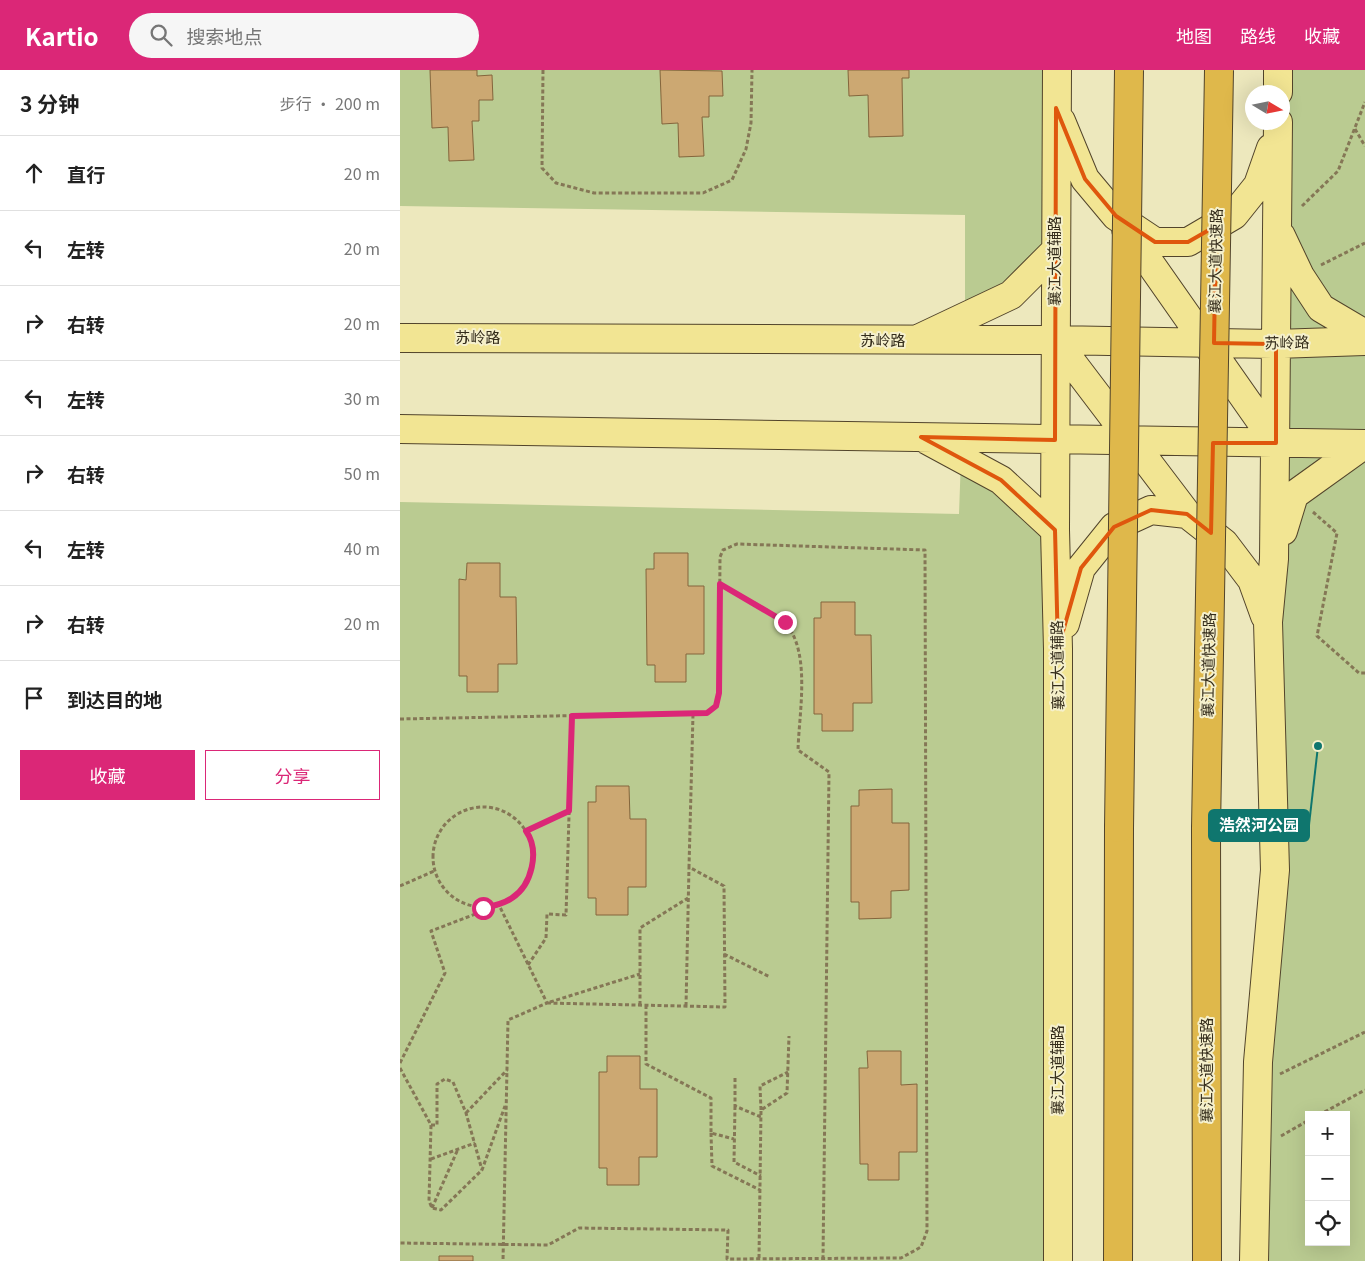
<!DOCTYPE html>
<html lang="zh">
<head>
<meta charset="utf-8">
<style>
	:root { --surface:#fff; --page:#f6f6f6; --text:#222; --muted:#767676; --line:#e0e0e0; --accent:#db2777 }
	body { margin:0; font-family:Georgia,"Noto Sans SC",serif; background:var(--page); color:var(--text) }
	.controls { position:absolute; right:15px; bottom:15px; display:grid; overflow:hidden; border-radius:0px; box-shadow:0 5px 20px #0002 }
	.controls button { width:45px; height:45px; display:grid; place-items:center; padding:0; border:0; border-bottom:1px solid var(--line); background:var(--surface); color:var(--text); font:25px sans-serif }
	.compass { position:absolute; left:845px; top:15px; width:45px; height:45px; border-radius:50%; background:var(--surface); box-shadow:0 5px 20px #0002; rotate:100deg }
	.stop { position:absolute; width:15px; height:15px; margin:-11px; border:4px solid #db2777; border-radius:50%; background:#fff }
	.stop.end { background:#db2777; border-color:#fff; box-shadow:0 1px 5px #0008 }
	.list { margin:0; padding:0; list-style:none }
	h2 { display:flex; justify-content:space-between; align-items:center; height:65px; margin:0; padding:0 20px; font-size:21px }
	h2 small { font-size:16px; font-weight:400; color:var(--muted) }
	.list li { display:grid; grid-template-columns:32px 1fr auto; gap:15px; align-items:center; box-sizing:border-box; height:75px; padding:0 20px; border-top:1px solid var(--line) }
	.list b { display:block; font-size:19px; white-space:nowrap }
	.list em { font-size:16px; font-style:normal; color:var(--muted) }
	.actions { display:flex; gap:10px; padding:15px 20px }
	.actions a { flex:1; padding:11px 0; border:1px solid var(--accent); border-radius:0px; text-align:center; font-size:18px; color:var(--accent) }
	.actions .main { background:var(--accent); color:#fff }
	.icon { flex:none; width:28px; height:28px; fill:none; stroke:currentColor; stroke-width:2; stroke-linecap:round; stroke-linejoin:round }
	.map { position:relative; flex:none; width:965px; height:1191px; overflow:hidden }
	header { display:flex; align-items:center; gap:30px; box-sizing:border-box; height:70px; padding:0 25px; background:var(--accent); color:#fff }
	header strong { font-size:24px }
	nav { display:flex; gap:28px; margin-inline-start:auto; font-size:18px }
	.search { width:350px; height:45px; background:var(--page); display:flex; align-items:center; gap:12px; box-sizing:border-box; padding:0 18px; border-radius:28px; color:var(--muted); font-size:19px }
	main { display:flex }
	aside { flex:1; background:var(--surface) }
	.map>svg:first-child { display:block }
	.green { fill:#bacb91; fill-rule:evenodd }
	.building { fill:#cca872; stroke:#84653c }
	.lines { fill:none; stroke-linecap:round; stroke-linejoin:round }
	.major-casing { stroke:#52442b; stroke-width:30 }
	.highway-casing { stroke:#52442b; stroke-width:30 }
	.path { stroke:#857756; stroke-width:3; stroke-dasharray:4 2.5; stroke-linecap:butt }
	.major { stroke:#f2e593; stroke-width:28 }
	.highway { stroke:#dfb84b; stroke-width:28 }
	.highway-bridge-casing { stroke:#52442b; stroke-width:30; stroke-linecap:butt }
	.highway-bridge { stroke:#dfb84b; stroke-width:28 }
	.route { stroke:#db2777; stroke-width:6 }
	.marked { fill:none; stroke:#df570d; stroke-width:4; stroke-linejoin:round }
	.labels { text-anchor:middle; stroke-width:4; stroke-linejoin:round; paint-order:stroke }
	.street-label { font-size:15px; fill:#342c1b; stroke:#f5f0cc }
	.leader { fill:none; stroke:#0f766e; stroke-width:2 }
	.callout-dot { fill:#0f766e; stroke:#f5f0cc; stroke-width:2 }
	.callout { fill:#0f766e; stroke:#0f766e; stroke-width:2 }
	.callout-label { font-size:16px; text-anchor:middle; font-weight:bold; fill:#fff }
</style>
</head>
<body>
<header>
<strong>Kartio</strong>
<div class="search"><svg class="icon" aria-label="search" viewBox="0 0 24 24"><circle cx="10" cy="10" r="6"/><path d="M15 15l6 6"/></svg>搜索地点</div>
<nav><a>地图</a><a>路线</a><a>收藏</a></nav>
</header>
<main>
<aside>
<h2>3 分钟<small>步行 · 200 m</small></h2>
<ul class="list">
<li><svg class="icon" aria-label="ahead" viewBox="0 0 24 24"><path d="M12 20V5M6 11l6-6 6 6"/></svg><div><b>直行</b></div><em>20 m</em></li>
<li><svg class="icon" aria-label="left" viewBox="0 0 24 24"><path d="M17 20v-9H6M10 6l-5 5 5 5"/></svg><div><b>左转</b></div><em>20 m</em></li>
<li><svg class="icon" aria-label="right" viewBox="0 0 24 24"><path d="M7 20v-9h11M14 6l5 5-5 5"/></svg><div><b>右转</b></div><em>20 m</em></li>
<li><svg class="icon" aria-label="left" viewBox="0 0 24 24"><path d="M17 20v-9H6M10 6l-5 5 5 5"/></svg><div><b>左转</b></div><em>30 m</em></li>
<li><svg class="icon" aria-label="right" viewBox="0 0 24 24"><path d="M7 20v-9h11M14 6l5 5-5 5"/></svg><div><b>右转</b></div><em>50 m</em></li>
<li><svg class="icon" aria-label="left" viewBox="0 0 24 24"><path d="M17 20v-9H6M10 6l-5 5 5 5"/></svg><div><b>左转</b></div><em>40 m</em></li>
<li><svg class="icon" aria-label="right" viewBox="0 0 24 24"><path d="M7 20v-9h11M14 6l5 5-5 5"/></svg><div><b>右转</b></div><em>20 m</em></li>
<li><svg class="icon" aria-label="arrive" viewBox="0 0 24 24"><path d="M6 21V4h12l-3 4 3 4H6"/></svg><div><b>到达目的地</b></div></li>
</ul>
<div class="actions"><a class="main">收藏</a><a>分享</a></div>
</aside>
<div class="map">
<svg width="965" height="1191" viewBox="0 0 965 1191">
	<rect width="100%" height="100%" fill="#ede8bd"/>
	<!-- green -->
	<path class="green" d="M 0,0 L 657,0 L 656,180 L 565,247 L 565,145 L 0,136 Z
		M 878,0 L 965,0 L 965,1191 L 854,1191 L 882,52 L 882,22 ZM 909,1045 L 946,1045 L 946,1172 L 909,1172 Z
		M 561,388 L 655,460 L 658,1191 L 0,1191 L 0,432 L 559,444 Z"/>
	<!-- building -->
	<path class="building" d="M 30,0 L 77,0 L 77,6 L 92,5 L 93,30 L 79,30 L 79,51 L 72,51 L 74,90 L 49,91 L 48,57 L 32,58 Z
		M 260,0 L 322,1 L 323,26 L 309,26 L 309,47 L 302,47 L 304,86 L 279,87 L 278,53 L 262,54 Z
		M 448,0 L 509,0 L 509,8 L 502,8 L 503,66 L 469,67 L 468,25 L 449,26 Z
		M 254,483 L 288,483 L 288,516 L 304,516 L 304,584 L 286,584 L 286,612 L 255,612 L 255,595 L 247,595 L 246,499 L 254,499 Z
		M 67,493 L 100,493 L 100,527 L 116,527 L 117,594 L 98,594 L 98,622 L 67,622 L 67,606 L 59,606 L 59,509 L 66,510 Z
		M 421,532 L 455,532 L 455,565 L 471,565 L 472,633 L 453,633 L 453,661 L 422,661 L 422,644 L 414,644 L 414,548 L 421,548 Z
		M 196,716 L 229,716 L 230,749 L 246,749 L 246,817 L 228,817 L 228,845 L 196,845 L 196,828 L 188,828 L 188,732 L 196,732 Z
		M 492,719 L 492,753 L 509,753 L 509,820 L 491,821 L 491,848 L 459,849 L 459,832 L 451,832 L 451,736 L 459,736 L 459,720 Z
		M 467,981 L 501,981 L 501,1015 L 517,1014 L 517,1082 L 499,1082 L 499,1110 L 468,1110 L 468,1094 L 460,1094 L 459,998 L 468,998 Z
		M 207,986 L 240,986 L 240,1019 L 257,1019 L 257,1087 L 239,1087 L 239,1115 L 207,1115 L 207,1098 L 199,1098 L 199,1002 L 207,1002 Z
		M 39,1186 L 73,1186 L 73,1191 L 39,1191 Z"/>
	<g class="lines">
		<!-- major casing -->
		<g class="major-casing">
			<path id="major" d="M 657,0 L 655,460 L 658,579 L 658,1191
				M 878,0 L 878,22
				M 661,51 L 685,109 L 716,146 L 755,172 L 788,172 L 834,145 L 858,115 L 871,78
				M 726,159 L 876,373
				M 881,166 L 900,206 L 921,238 L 965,264
				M 0,268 L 655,270 L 876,274 L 965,271
				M 520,268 L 611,225 L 656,180
				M 655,270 L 787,444
				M 0,359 L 965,374
				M 527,370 L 601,410 L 655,460
				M 883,461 L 894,425 L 965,374
				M 665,554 L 681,498 L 714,457 L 751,440 L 787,444 L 824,473 L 852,510 L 865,546
				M 854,1191 L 858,992 L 875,800 L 868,552 L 874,489 L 878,52"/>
		</g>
		<!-- highway casing -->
		<g class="highway-casing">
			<path id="highway" d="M 806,759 L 807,1191
				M 718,1191 L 719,758"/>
		</g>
		<!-- path -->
		<path class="path" d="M 143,0 L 142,98 L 156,113 L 194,123 L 303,123 L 332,110 L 346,79 L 351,53 L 352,0
			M 955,59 L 965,76
			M 902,136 L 938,101 L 965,32
			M 921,195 L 965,173
			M 913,442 L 937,463 L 917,566 L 959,603 L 965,603
			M 320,514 C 334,522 377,544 386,554 C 411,583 399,643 398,680 L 429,702 L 423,1188
			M 0,649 L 307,643 L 316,636 L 319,623 L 320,487 L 323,480 L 337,474 L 525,480 L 527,1161 L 521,1177 L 501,1188 L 327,1189 L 328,1160 L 179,1158 L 148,1175 L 0,1173
			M33 787a50 50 0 1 1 100 0a50 50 0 1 1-100 0Z
			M 126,761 L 168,742
			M 0,816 L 34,801
			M 324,884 L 370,907
			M 128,895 L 146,868 L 147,844 L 166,845 L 172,646
			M 150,932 L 240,904
			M 147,933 L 325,937 L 324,816 L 289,797 L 293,644
			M 240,935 L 240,858 L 288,828
			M 246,935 L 246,994 L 311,1028 L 311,1063 L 334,1069
			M 286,936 L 289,797
			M 0,993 L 45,903 L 31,861 L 99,835 L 147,933 L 108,950 L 103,1191
			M 0,998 L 31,1055 L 29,1131 L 32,1138 L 41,1140 L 82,1100 L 105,1036
			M 880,1004 L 965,962
			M 335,1008 L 335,1036 L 361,1047
			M 335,1036 L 334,1092 L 361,1106
			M 361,1040 L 360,1016 L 388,1002
			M 66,1043 L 107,1000
			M 919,1045 L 965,1020
			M 31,1055 L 37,1055 L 37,1014 L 45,1009 L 53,1012 L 66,1043 L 82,1100
			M 311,1063 L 312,1096 L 360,1120
			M 881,1066 L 909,1050
			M 31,1089 L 75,1073
			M 32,1138 L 58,1079
			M 359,1188 L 361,1040 L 387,1023 L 389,966"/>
		<!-- major -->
		<use href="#major" class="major"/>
		<!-- highway -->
		<use href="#highway" class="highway"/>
		<!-- highway-bridge casing -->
		<g class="highway-bridge-casing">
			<path id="highway-bridge" d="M 719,758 L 729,0
				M 806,759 L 819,0"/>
		</g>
		<!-- highway-bridge -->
		<use href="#highway-bridge" class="highway-bridge"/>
	</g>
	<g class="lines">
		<!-- route -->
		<path class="route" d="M 83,838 C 94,836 103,834 112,828 C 132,815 140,781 126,761 L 169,741 L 172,646 L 307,643 L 316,636 L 319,623 L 320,514 L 385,552"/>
	</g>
	<!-- marked area -->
	<path class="marked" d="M 656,38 L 685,109 L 716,146 L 755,172 L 788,172 L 816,156 L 814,273 L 876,274 L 876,373 L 813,373 L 811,463 L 787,444 L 751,440 L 714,457 L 681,498 L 658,579 L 655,460 L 601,410 L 521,367 L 655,370 Z"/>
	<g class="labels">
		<!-- street labels -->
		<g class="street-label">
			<text transform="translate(655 191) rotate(-90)" y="5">襄江大道辅路</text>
			<text transform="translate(816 191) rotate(-89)" y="5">襄江大道快速路</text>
			<text x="78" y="273">苏岭路</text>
			<text x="483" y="276">苏岭路</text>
			<text transform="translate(887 273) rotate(-1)" y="5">苏岭路</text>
			<text transform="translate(658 595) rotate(-91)" y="5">襄江大道辅路</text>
			<text transform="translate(809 595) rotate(-89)" y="5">襄江大道快速路</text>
			<text transform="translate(658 1000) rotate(-90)" y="5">襄江大道辅路</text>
			<text transform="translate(807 1000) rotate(-90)" y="5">襄江大道快速路</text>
		</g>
	</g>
	<!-- callouts -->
	<path class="leader" d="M918 676L909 755"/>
	<circle class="callout-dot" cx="918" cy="676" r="5"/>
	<rect class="callout" x="809" y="740" width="100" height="31" rx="5"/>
	<g class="callout-label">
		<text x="859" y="761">浩然河公园</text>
	</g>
</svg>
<div class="controls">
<button>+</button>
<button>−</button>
<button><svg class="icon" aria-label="locate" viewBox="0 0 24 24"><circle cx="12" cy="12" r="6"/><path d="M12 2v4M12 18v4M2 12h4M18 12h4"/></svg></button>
</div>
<svg class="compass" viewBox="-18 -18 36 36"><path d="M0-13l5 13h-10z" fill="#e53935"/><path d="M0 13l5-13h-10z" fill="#767676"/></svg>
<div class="stop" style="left:83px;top:838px"></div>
<div class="stop end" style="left:385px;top:552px"></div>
</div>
</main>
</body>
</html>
